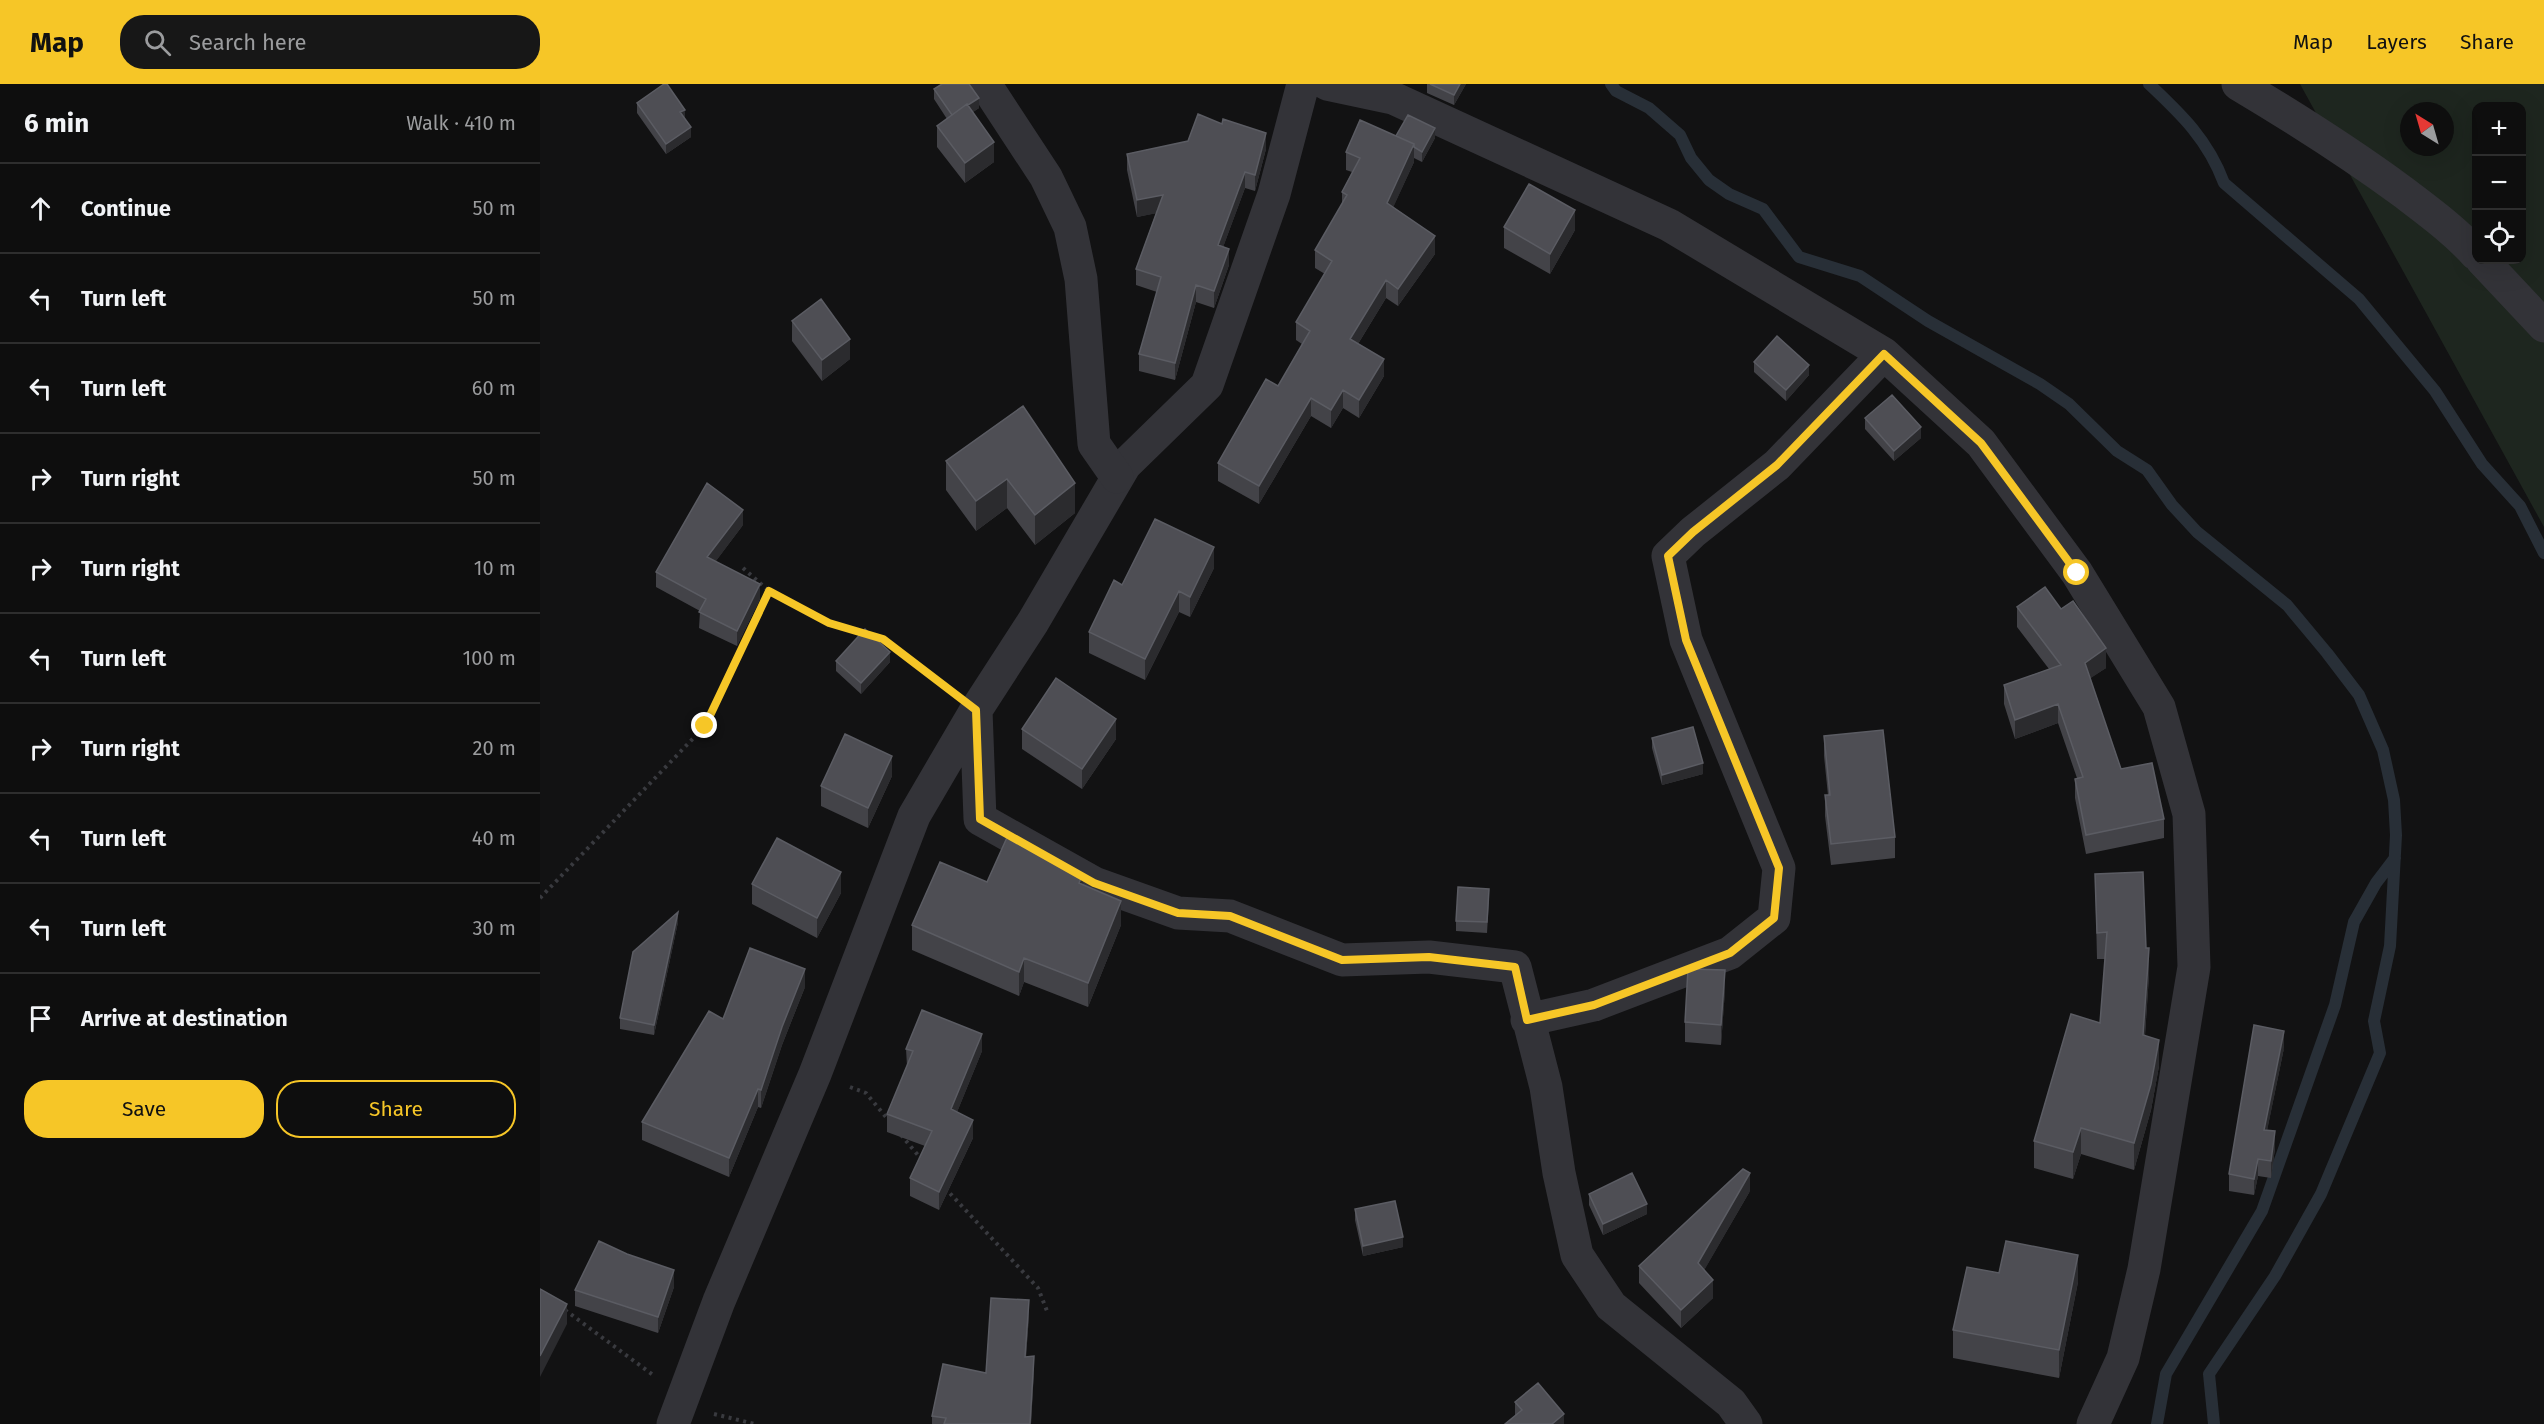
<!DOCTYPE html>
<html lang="en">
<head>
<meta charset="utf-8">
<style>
	:root { --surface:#0e0e0e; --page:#171717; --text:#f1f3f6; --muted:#9b9c9e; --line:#2e2e2e; --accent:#f6c627 }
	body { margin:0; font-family:"Fira Sans",sans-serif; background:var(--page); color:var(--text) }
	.controls { position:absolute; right:18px; top:18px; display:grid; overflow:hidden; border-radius:12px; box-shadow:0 6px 24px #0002 }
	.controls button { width:54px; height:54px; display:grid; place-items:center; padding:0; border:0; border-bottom:2px solid var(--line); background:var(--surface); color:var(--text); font:30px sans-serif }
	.compass { position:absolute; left:1860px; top:18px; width:54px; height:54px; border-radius:50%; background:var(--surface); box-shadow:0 6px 24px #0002; rotate:323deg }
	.stop { position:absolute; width:18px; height:18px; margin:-14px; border:4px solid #f6c627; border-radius:50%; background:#fff }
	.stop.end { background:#f6c627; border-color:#fff; box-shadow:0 2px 6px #0008 }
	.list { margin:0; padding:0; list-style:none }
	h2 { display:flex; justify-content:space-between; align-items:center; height:78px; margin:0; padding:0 24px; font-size:26px }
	h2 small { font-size:20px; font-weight:400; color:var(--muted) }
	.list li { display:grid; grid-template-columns:39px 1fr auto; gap:18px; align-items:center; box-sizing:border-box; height:90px; padding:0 24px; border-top:2px solid var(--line) }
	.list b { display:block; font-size:22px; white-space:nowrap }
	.list em { font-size:20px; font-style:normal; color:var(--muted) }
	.actions { display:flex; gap:12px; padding:18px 24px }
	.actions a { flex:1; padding:14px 0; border:2px solid var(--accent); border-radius:24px; text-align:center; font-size:21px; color:var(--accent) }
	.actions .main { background:var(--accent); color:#111 }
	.icon { flex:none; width:33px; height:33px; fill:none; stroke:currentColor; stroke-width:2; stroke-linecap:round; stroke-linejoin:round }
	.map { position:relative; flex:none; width:2004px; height:1340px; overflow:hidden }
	header { display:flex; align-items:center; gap:36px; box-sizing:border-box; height:84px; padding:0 30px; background:var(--accent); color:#111 }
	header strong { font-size:28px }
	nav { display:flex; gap:33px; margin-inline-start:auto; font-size:21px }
	.search { width:420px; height:54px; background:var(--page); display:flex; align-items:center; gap:15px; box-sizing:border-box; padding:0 21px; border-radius:24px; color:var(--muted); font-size:22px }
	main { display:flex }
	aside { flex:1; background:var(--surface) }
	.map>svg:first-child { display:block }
	.green { fill:#1e261f; fill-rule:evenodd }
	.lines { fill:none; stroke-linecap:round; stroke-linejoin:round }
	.stream { stroke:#282f37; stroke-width:12 }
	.path { stroke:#393a3f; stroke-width:4; stroke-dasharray:3 4.5; stroke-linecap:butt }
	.minor { stroke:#333338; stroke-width:33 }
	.tertiary { stroke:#333338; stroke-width:33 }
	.wall { fill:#434348 }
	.shaded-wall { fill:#2b2b2e }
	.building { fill:#4e4e54; stroke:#5b5c63; stroke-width:1.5 }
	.route { stroke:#f6c627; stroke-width:8 }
</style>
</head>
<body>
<header>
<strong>Map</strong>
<div class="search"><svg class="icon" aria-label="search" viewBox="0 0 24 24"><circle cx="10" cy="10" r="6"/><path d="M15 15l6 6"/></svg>Search here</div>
<nav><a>Map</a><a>Layers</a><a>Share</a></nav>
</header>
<main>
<aside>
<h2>6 min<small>Walk · 410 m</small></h2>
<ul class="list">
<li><svg class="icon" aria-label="ahead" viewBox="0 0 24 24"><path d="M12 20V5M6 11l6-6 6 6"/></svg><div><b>Continue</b></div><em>50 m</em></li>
<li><svg class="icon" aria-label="left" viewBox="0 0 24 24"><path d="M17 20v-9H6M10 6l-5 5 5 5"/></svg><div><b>Turn left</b></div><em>50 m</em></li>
<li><svg class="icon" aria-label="left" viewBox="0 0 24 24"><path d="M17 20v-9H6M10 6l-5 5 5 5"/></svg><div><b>Turn left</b></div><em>60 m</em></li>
<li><svg class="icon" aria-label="right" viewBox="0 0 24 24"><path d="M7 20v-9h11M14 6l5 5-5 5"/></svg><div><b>Turn right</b></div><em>50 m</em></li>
<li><svg class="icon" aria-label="right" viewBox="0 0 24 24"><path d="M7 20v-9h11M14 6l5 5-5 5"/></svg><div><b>Turn right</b></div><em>10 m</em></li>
<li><svg class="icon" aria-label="left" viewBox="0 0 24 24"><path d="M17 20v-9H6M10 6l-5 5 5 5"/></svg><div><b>Turn left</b></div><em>100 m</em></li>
<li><svg class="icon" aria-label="right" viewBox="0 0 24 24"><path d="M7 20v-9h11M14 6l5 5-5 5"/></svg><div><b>Turn right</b></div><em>20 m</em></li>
<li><svg class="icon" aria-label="left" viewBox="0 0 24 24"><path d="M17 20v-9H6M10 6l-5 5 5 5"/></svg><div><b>Turn left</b></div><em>40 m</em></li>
<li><svg class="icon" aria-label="left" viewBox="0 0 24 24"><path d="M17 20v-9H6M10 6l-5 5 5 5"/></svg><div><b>Turn left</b></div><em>30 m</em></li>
<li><svg class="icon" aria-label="arrive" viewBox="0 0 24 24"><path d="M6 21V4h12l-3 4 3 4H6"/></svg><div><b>Arrive at destination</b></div></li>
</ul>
<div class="actions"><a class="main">Save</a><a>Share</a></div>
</aside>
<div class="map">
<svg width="2004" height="1340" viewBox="0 0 2004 1340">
	<rect width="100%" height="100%" fill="#121213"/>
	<!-- green -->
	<path class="green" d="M 1760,0 L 2004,0 L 2004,443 ZM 1936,22 L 1982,22 L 1982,176 L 1936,176 ZM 1869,27 L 1905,27 L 1905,63 L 1869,63 Z"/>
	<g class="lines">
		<!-- stream -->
		<path class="stream" d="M 1071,0 L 1076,7 L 1109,24 L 1140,51 L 1151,74 L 1169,96 L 1189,110 L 1223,125 L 1259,173 L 1320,192 L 1388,237 L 1500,300 L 1529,320 L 1577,367 L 1607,386 L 1632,421 L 1657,448 L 1747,521 L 1787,569 L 1819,611 L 1843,666 L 1854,716 L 1856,751 L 1850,862 L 1834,937 L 1840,969 L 1781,1110 L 1735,1192 L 1669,1290 L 1674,1340
			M 1609,0 C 1642,31 1668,56 1684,99 L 1819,215 L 1895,307 L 1942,380 L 1980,422 L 2004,469
			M 1617,1340 L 1626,1290 L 1722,1127 L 1795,921 L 1814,838 L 1836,799 L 1855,774"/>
		<!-- path -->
		<path class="path" d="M 203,484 L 229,507
			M 0,814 L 165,642 L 229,507 L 289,539 L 343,555 L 408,605
			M 310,1003 L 326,1009 L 350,1038
			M 361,1051 L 383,1077
			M 405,1104 L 498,1204 L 507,1227
			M 25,1226 L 113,1291
			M 174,1330 L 215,1340"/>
		<!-- minor -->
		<path class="minor" d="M 787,0 L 853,14 L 1129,141 L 1344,270 L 1441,359 L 1537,489 L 1619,623 L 1649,730 L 1654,883 L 1604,1185 L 1583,1274 L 1553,1340
			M 1698,0 C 1755,34 1810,69 1863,108 C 1889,128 1914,146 1936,170
			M 1942,176 L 2004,242
			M 436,626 L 440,735 L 554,799 L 638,829 L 690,832 L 802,876 L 889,873 L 975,883 L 1006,1003 L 1019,1089 L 1037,1171 L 1071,1222 L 1191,1319 L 1206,1340
			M 987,936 L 1054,921 L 1190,869 L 1234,834 L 1239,784 L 1146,556 L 1128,472 L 1153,448 L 1237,381 L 1344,270
			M 133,1340 L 179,1217 L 275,990 L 374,732 L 436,626 L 493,538 L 585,381 L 667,301 L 734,110 L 763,0"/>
		<!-- tertiary -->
		<path class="tertiary" d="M 445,0 L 506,93 L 530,143 L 541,195 L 554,360 L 577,393"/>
	</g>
	<!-- wall -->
	<path class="wall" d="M 887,0 L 926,0 L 914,21 L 887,9 Z
		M 394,5 L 439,24 L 433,28 L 454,78 L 425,99 L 397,63 L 397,42 L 407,35 L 394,15 Z
		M 97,19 L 145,35 L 151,53 L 126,70 L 97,29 Z
		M 682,40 L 726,65 L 715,107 L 705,104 L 683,163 L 689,181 L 674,224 L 656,218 L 635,296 L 599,287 L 599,270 L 617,208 L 596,201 L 596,185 L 616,129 L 597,133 L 587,86 L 587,70 L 648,57 Z
		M 856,52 L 895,54 L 882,78 L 874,74 L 874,78 L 853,123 L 895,170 L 858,222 L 846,214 L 818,260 L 844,292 L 819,334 L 803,324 L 791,344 L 771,332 L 719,420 L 678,397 L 678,379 L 738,302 L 762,260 L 756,256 L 756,238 L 785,190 L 775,184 L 775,166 L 802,120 L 802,108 L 812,88 L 806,86 L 806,68 Z
		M 964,143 L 1035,146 L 1010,190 L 964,164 Z
		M 252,237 L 310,275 L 282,297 L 252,257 Z
		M 1214,278 L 1269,291 L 1246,317 L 1214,288 Z
		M 483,322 L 535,429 L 495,461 L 467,424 L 436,447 L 406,406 L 406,377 Z
		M 1325,334 L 1381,354 L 1354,377 L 1325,345 Z
		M 203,441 L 175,478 L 220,515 L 197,562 L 159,544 L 160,527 L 116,503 L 116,488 Z
		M 674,484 L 650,533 L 639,528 L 605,596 L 549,569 L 549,548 L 582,501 Z
		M 1477,523 L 1566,584 L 1550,594 L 1581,685 L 1624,735 L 1624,754 L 1546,770 L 1535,714 L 1535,695 L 1537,694 L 1518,639 L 1475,655 L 1464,620 L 1464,601 L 1509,585 L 1477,543 Z
		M 296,577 L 350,578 L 321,610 L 296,587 Z
		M 482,645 L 576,655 L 542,705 L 482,665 Z
		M 1284,652 L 1355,753 L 1355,774 L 1291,781 L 1285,732 L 1285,711 L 1288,711 L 1284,672 Z
		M 1112,654 L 1163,690 L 1122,701 L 1112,664 Z
		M 352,692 L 328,744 L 281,722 L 281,702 Z
		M 1555,790 L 1606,864 L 1609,891 L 1605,952 L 1619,982 L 1611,1026 L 1594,1086 L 1541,1070 L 1533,1095 L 1494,1084 L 1494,1057 L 1560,939 L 1565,875 L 1557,875 Z
		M 447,798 L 543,800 L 581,841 L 548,923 L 484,898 L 479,912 L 372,866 L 372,841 Z
		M 212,800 L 301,809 L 277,854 L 212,820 Z
		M 949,815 L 947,849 L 916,847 L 916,837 Z
		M 138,838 L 114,951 L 80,945 L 80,934 Z
		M 265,903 L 242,961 L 221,1024 L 218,1023 L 189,1093 L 102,1056 L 102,1038 Z
		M 1185,906 L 1181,961 L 1145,958 L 1145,938 Z
		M 1744,964 L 1727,1046 L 1735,1064 L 1731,1094 L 1718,1092 L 1714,1111 L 1689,1107 L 1689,1090 Z
		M 366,965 L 442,967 L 417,1028 L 433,1054 L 399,1126 L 370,1112 L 370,1094 L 385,1062 L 347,1048 L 347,1030 L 367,982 Z
		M 1210,1107 L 1164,1186 L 1173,1214 L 1141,1244 L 1099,1199 L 1099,1182 Z
		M 1049,1110 L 1107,1130 L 1063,1151 L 1049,1121 Z
		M 815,1125 L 863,1163 L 823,1172 L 815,1136 Z
		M 87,1170 L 134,1203 L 118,1249 L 35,1222 L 35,1206 Z
		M 1459,1189 L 1538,1198 L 1519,1294 L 1413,1274 L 1413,1246 Z
		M 489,1231 L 486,1273 L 494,1286 L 491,1340 L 392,1340 L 392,1332 L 446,1289 Z
		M 975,1318 L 1024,1340 L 975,1331 Z"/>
	<!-- shaded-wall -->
	<path class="shaded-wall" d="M 920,0 L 926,0 L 914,21 L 914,11 Z
		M 439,14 L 439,24 L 412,42 L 412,32 Z
		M 145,26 L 145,36 L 140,28 Z
		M 151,43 L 151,53 L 126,70 L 126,60 Z
		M 895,44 L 895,54 L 882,78 L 882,68 Z
		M 726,49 L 726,65 L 715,107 L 715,91 Z
		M 454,58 L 454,78 L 425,99 L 425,79 Z
		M 874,60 L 874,78 L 847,137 L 847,119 Z
		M 705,88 L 705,104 L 678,177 L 678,161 Z
		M 623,111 L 623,128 L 597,133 L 597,116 Z
		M 1035,126 L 1035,146 L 1010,190 L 1010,170 Z
		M 895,152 L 895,170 L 858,222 L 858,205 Z
		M 689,165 L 689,181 L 674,224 L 674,207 Z
		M 846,196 L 846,214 L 810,273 L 810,255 Z
		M 656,201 L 656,218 L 635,296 L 635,279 Z
		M 310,255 L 310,275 L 282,297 L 282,276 Z
		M 844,275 L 844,292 L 819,334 L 819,316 Z
		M 1269,281 L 1269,291 L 1246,317 L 1246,306 Z
		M 803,306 L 803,324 L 791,344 L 791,326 Z
		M 771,314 L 771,332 L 719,420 L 719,402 Z
		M 1381,343 L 1381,354 L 1354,377 L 1354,367 Z
		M 467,395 L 467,424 L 436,447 L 436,417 Z
		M 535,399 L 535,429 L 495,461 L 495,431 Z
		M 203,426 L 203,441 L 167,489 L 167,473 Z
		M 674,463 L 674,484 L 650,533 L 650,513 Z
		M 220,500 L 220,515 L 197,562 L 197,547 Z
		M 639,507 L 639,528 L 605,596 L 605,575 Z
		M 1566,564 L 1566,584 L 1545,598 L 1545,579 Z
		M 350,568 L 350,578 L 321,610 L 321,599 Z
		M 1518,620 L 1518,639 L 1475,655 L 1475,636 Z
		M 576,635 L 576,655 L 542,705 L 542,685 Z
		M 352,672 L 352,692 L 328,744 L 328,724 Z
		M 1163,679 L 1163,690 L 1122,701 L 1122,691 Z
		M 301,788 L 301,809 L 277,854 L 277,834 Z
		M 543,790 L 543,814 L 539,799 Z
		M 581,817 L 581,841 L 548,923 L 548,899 Z
		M 138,828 L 138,838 L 114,951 L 114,941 Z
		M 1609,864 L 1609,891 L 1603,978 L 1603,951 Z
		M 484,874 L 484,898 L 479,912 L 479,888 Z
		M 265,885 L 265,903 L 242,961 L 221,1024 L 221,1006 L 242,943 Z
		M 1185,886 L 1185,906 L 1181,961 L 1181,941 Z
		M 1744,947 L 1744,964 L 1724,1062 L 1724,1046 Z
		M 442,950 L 442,967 L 411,1043 L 411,1025 Z
		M 1619,956 L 1619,982 L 1611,1026 L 1594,1086 L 1594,1059 Z
		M 218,1005 L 218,1023 L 189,1093 L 189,1074 Z
		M 433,1036 L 433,1054 L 399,1126 L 399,1108 Z
		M 1541,1044 L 1541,1070 L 1533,1095 L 1533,1068 Z
		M 1735,1047 L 1735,1064 L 1731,1094 L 1731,1077 Z
		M 1718,1075 L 1718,1092 L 1714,1111 L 1714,1095 Z
		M 1210,1089 L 1210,1107 L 1158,1197 L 1158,1179 Z
		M 1107,1120 L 1107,1130 L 1063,1151 L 1063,1140 Z
		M 863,1153 L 863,1163 L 823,1172 L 823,1162 Z
		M 1538,1171 L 1538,1198 L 1519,1294 L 1519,1266 Z
		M 134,1186 L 134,1203 L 118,1249 L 118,1233 Z
		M 1173,1196 L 1173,1214 L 1141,1244 L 1141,1226 Z
		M 489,1216 L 489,1231 L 485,1288 L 485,1273 Z
		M 27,1220 L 27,1240 L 0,1293 L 0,1272 Z
		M 494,1272 L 494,1286 L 491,1340 L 490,1340 Z
		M 1024,1330 L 1024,1340 L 1012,1340 Z"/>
	<!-- building -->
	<path class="building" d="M 124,0 L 127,0 L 145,26 L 140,28 L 151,43 L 126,60 L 97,19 Z
		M 402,0 L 429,0 L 439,14 L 428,21 L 427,20 L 412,31 L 394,5 Z
		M 890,0 L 920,0 L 914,11 Z
		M 427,20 L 454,58 L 425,79 L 397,42 Z
		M 658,30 L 682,40 L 683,35 L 726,49 L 715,91 L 705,88 L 678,161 L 689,165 L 674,207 L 656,201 L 635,279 L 599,270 L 621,193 L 596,185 L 623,111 L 597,116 L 587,70 L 648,57 Z
		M 868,31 L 895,44 L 882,68 L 874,63 L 874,60 L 856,52 Z
		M 820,36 L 874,60 L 847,119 L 895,152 L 858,205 L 846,196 L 810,255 L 844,275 L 819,316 L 803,306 L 791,326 L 771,314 L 719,402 L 678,379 L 726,295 L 738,302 L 770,247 L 756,238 L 792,177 L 775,166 L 807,111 L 802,108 L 820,74 L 806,68 Z
		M 989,100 L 1035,126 L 1010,170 L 964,143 Z
		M 281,215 L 310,255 L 282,276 L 252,237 Z
		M 1237,252 L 1269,281 L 1246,306 L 1214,278 Z
		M 1352,311 L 1381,343 L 1354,367 L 1325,334 Z
		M 483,322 L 535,399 L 495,431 L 467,395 L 436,417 L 406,377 Z
		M 167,399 L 203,426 L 167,473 L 220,500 L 197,547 L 159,528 L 166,515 L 116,488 Z
		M 615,435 L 674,463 L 650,513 L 639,507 L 605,575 L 549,548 L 574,496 L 582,501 Z
		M 1505,503 L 1521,525 L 1533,517 L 1566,564 L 1545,579 L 1581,685 L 1612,679 L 1624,735 L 1546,751 L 1535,695 L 1543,693 L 1518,620 L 1475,636 L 1464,601 L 1521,581 L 1477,523 Z
		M 325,545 L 350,568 L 321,599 L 296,577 Z
		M 516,594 L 576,635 L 542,685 L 482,645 Z
		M 1153,643 L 1163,679 L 1122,691 L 1112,654 Z
		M 1343,646 L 1355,753 L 1291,760 L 1285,711 L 1290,711 L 1284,652 Z
		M 305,650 L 352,672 L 328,724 L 281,702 Z
		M 469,749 L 543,790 L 539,799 L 581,817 L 548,899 L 484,874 L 479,888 L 372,841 L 400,778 L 447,798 Z
		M 237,754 L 301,788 L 277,834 L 212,800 Z
		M 1603,788 L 1606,864 L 1609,864 L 1603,951 L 1619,956 L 1611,1000 L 1594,1059 L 1541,1044 L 1533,1068 L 1494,1057 L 1531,930 L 1560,939 L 1567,848 L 1557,849 L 1555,790 Z
		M 918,803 L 949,805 L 947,838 L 916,837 Z
		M 138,828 L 114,941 L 80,934 L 93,868 Z
		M 210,864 L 265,885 L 242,943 L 221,1006 L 218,1005 L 189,1074 L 102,1038 L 169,927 L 183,935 Z
		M 1148,885 L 1185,886 L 1181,941 L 1145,938 Z
		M 382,926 L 442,950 L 411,1025 L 433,1036 L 399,1108 L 370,1094 L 392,1047 L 347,1030 L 373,967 L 366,965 Z
		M 1714,941 L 1744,947 L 1724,1046 L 1735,1047 L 1731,1077 L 1718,1075 L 1714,1095 L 1689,1090 Z
		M 1203,1085 L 1210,1089 L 1158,1179 L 1173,1196 L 1141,1226 L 1099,1182 Z
		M 1092,1089 L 1107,1120 L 1063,1140 L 1049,1110 Z
		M 855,1117 L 863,1153 L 823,1162 L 815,1125 Z
		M 59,1157 L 87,1170 L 134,1186 L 118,1233 L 35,1206 Z
		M 1466,1157 L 1538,1171 L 1519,1266 L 1413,1246 L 1427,1183 L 1459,1189 Z
		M 0,1205 L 27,1220 L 0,1272 Z
		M 451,1214 L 489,1216 L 485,1273 L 494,1272 L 490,1340 L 404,1340 L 406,1334 L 392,1332 L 403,1280 L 446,1289 Z
		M 998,1299 L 1024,1330 L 1012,1340 L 965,1340 L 982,1326 L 975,1318 Z"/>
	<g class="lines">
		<!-- route -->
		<path class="route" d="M 165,642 L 229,507 L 289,539 L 343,555 L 436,626 L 440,735 L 554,799 L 638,829 L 690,832 L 802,876 L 889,873 L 975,883 L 987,936 L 1054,921 L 1190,869 L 1234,834 L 1239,784 L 1146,556 L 1128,472 L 1153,448 L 1237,381 L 1344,270 L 1441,359 L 1537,489"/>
	</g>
</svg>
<div class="controls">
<button>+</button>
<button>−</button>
<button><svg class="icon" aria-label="locate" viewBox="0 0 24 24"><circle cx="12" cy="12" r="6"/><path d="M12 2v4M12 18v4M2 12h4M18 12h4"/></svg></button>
</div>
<svg class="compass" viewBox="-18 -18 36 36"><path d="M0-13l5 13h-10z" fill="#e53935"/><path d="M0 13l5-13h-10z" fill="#9b9c9e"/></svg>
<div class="stop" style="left:1537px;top:489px"></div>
<div class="stop end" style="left:165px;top:642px"></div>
</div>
</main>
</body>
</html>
